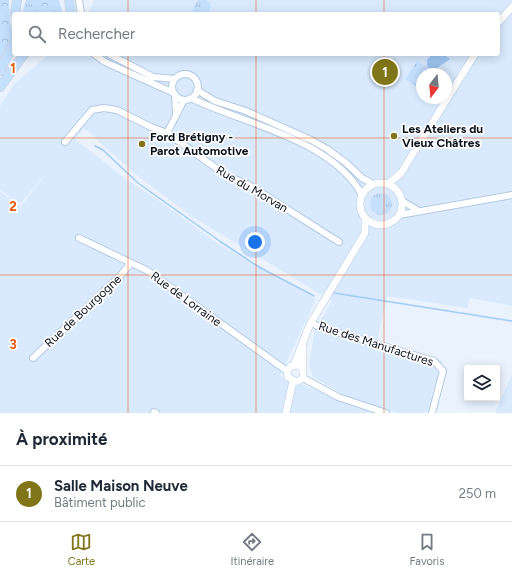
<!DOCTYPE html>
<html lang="fr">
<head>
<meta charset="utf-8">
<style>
	:root { --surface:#fff; --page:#f6f6f7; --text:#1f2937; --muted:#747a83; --line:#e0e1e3; --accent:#807518 }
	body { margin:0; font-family:Figtree,sans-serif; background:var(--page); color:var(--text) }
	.controls { position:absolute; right:12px; bottom:12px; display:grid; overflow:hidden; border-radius:4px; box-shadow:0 2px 10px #0003 }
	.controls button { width:36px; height:36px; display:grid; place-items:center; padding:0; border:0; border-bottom:1px solid var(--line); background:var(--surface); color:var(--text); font:20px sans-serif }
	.compass { position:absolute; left:416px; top:68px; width:36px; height:36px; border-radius:50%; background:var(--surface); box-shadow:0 2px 10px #0003; rotate:196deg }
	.you { position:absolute; left:255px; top:242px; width:14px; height:14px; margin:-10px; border:3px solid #fff; border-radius:50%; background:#1a73e8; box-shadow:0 0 0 6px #1a73e833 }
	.badge { display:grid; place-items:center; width:26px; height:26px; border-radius:50%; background:var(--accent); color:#fff; font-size:13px; font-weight:700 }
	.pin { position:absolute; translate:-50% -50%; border:2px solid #fff; box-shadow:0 1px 4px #0006 }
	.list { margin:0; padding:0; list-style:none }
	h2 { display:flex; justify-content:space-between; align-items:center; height:52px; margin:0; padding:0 16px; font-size:17px }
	h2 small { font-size:13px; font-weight:400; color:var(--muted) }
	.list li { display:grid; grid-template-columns:26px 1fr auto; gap:12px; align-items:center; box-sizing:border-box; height:56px; padding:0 16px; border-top:1px solid var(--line) }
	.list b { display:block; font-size:15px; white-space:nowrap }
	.list p { margin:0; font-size:13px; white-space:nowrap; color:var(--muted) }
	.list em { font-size:13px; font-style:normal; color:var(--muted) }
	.icon { flex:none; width:22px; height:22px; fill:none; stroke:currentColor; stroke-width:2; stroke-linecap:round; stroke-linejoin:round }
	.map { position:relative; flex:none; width:512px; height:413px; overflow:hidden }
	.search { position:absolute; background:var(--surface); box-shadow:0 2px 10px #0003; left:12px; right:12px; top:12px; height:44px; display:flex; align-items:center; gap:10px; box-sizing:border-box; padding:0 14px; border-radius:4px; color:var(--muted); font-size:15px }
	.sheet { height:108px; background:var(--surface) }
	nav { display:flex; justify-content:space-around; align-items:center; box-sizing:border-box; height:56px; border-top:1px solid var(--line); background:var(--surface); font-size:11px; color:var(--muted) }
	nav a { display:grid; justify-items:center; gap:2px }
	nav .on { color:var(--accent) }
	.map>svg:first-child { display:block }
	.built { fill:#d9eafe; fill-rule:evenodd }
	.grass { fill:url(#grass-tufts) }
	.forest { fill:url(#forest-crowns) }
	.water { fill:#a1caf7 }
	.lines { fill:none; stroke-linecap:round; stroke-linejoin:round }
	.stream { stroke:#a1caf7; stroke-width:1.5 }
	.minor-casing { stroke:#b2c9e3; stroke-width:8 }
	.tertiary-casing { stroke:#b2c9e3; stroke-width:8 }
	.primary-casing { stroke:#cecfd1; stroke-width:10 }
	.minor { stroke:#fff; stroke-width:6 }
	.tertiary { stroke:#fff; stroke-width:7 }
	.primary { stroke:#c5e0fe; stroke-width:9 }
	.grid { fill:none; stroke:#e8590c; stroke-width:1; stroke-opacity:0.55 }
	.poi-dot { fill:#807518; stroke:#fefefe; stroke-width:1.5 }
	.labels { text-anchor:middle; stroke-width:3.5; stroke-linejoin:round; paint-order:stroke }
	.poi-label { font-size:12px; font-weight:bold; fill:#09111a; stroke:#fefefe; text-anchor:start }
	.street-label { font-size:12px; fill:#09111a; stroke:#fefefe }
	.grid-label { font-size:13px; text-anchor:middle; font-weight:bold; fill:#e8590c; stroke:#fefefe; stroke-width:3.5; stroke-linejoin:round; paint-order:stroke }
</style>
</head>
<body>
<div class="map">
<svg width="512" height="413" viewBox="0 0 512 413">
	<defs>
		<pattern id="grass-tufts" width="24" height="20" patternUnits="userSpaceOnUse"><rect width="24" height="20" fill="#c5e0ff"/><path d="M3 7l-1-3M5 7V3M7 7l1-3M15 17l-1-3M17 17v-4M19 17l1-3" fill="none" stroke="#a8bfda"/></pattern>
		<pattern id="forest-crowns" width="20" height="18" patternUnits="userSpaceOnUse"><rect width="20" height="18" fill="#c5e0ff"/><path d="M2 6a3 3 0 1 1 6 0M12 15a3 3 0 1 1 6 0" fill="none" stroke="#a8bfda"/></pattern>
	</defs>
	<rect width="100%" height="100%" fill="#e9f2fd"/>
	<!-- built -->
	<path class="built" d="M 94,0 L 512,0 L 512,306 L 470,298 L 467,308 L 387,296 L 377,341 L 442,361 L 427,413 L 398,413 L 370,405 L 346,396 L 313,377 L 309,365 L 315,329 L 332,301 L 191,216 L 134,173 L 84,128 L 75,139 L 127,180 L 161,202 L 217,243 L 316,299 L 280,376 L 373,413 L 0,413 L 0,192 L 21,206 L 50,169 L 20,204 L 0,190 L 0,106 L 14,84 L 49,54 L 498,54 L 498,14 L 88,14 ZM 422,74 L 446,74 L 446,98 L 422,98 Z
		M 512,375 L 512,413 L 495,413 L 508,383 Z"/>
	<!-- grass -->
	<path class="grass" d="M 26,0 L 59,0 L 63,14 L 22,14 Z
		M 198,0 L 206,0 L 210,3 L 211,7 L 207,14 L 190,14 Z
		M 417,61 L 428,68 L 426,74 L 422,74 L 422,80 L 418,87 L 405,79 Z
		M370 204a11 11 0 1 1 22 0a11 11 0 1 1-22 0Z"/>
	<!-- forest -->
	<path class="forest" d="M 0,0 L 9,0 L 10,23 L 14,35 L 14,43 L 0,71 Z
		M 46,0 L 57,4 L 57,14 L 28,14 L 27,12 Z"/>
	<!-- water -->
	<path class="water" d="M 432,54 L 443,54 L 450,59 L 433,71 L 427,66 L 427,60 Z"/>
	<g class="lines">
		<!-- stream -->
		<path class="stream" d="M 95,146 L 103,150 L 138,183 L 221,242 L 259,267 L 314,296
			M 334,293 L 512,321"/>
		<!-- minor casing -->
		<g class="minor-casing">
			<path id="minor" d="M 79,0 L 81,14
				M 94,54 L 105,62 L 174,93
				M 109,54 L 153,77 L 175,79
				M172 87a13 13 0 1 1 26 0a13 13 0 1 1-26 0Z
				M 197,90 L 215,101 L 246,111 L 311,140 L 327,149 L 345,162 L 362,178 L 373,184
				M 175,95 L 176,114
				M 191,98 C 243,124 332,139 362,195
				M 167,133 L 184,100
				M 65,142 L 92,110 L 104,108 L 117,110 L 151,127 L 167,133 L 227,176 L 249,185 L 339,242
				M 402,201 L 419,211
				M 399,215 L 512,195
				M 79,238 L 148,271 L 287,371
				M 311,322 L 319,327 L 434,361 L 443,371 L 432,413
				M 33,358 L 120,276 L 131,263
				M 303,378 L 338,397 L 386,413
				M 154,412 L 156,413"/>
		</g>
		<!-- tertiary casing -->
		<g class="tertiary-casing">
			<path id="tertiary" d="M 498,23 L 512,7
				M360 204a21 21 0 1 1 42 0a21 21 0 1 1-42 0Z
				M 388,184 L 401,173 L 475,54
				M 294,365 L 310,324 L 365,233 L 365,218
				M 303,369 L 298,365 L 291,366 L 287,371 L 288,377 L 296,382 L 303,378 L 303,347
				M 286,413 L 293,381"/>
		</g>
		<!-- primary casing -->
		<g class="primary-casing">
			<path id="primary" d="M 69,0 L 71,14
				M 15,14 L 17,0
				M 0,71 L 14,43
				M 0,87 L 24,54"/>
		</g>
		<!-- minor -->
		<use href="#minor" class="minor"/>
		<!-- tertiary -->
		<use href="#tertiary" class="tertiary"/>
		<!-- primary -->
		<use href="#primary" class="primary"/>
	</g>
	<!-- grid -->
	<path class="grid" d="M 128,0 L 128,14M 256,0 L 256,14M 384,0 L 384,14M 128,54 L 128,413M 256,54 L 256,413M 384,54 L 384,413M 0,138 L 512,138M 0,275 L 512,275"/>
	<!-- markers -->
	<g class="poi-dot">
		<circle cx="394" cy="136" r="4"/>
		<circle cx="142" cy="144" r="4"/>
	</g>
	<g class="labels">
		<!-- poi labels -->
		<g class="poi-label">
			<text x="402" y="133">Les Ateliers du<tspan x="402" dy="14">Vieux Châtres</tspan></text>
			<text x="150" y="141">Ford Brétigny -<tspan x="150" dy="14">Parot Automotive</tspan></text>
		</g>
		<!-- street labels -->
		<g class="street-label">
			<text transform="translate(252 189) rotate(30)" y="4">Rue du Morvan</text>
			<text transform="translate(186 299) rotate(36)" y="4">Rue de Lorraine</text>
			<text transform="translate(83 311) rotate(-43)" y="4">Rue de Bourgogne</text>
			<text transform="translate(376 344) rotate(18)" y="4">Rue des Manufactures</text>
		</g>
	</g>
	<g class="grid-label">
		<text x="13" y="73">1</text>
		<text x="13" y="211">2</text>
		<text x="13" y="349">3</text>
	</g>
</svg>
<div class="controls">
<button><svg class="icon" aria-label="layers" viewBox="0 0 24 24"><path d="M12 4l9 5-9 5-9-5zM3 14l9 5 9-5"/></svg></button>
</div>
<svg class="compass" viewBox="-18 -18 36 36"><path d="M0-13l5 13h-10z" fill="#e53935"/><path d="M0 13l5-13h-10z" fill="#747a83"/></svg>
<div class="you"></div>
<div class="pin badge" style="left:385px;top:72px">1</div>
<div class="search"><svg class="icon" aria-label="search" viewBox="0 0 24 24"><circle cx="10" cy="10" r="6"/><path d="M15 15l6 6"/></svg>Rechercher</div>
</div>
<section class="sheet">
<h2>À proximité<small></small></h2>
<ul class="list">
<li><span class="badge">1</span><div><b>Salle Maison Neuve</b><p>Bâtiment public</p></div><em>250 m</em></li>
</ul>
</section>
<nav>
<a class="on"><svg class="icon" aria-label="map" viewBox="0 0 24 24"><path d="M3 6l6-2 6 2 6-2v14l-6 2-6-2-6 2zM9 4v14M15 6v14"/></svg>Carte</a>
<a><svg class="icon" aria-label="directions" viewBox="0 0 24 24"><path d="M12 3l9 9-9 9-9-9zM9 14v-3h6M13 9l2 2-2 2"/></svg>Itinéraire</a>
<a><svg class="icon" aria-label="saved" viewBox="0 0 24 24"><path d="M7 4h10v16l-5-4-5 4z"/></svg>Favoris</a>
</nav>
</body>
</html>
